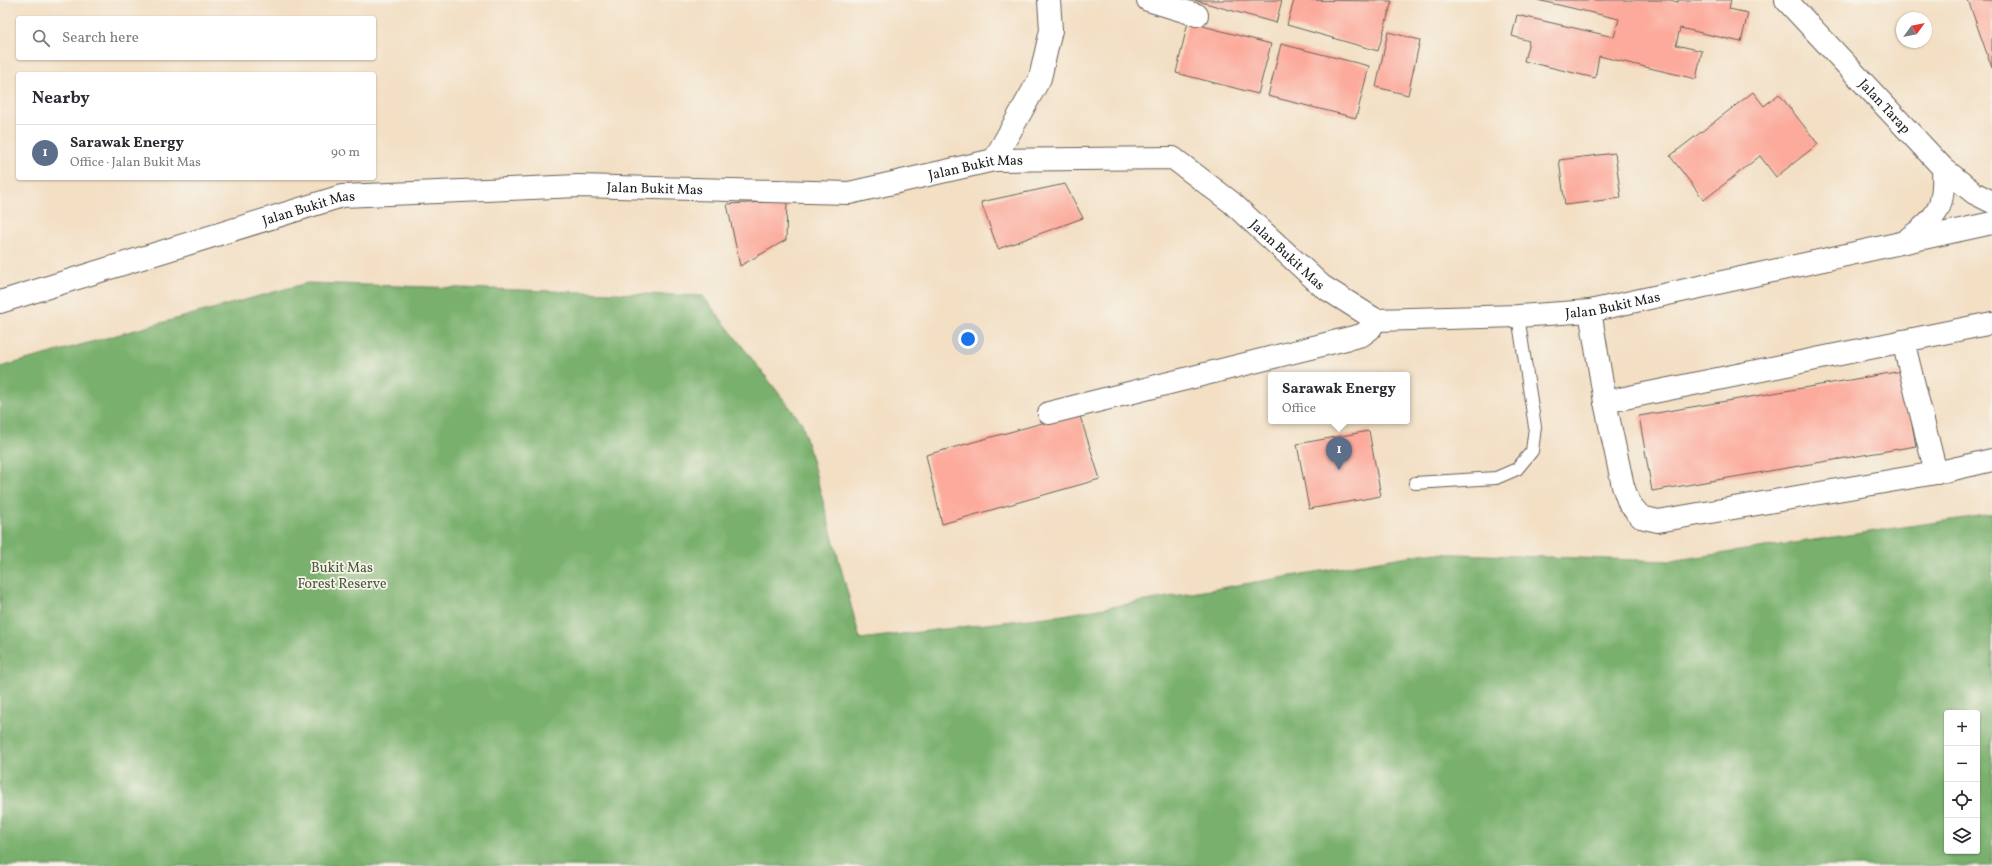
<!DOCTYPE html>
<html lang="en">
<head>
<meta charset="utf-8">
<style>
	:root { --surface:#fff; --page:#f2f2f3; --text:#2b2b33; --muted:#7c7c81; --line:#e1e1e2; --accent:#0f766e }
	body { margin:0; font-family:Vollkorn,serif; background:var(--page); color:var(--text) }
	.controls { position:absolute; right:12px; bottom:12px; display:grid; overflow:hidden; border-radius:4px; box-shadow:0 1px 3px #0004 }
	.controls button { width:36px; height:36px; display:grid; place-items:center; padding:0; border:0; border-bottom:1px solid var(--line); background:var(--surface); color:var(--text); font:20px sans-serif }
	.compass { position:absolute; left:1896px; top:12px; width:36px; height:36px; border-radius:50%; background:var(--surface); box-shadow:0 1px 3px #0004; rotate:57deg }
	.you { position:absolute; left:968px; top:339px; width:14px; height:14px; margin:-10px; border:3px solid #fff; border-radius:50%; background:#1a73e8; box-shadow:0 0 0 6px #1a73e833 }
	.badge { display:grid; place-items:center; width:26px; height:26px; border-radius:50%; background:var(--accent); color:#fff; font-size:13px; font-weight:700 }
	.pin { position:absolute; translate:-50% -33px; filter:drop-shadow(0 1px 2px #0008) }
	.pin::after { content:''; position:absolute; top:21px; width:14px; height:12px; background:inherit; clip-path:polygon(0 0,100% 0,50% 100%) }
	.popup { position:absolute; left:1268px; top:372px; width:142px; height:52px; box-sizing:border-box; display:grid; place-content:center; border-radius:4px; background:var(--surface); filter:drop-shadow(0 1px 3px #0005); font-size:13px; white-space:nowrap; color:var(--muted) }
	.popup b { font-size:15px; color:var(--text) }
	.popup::after { content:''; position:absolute; left:50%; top:100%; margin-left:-8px; border:8px solid transparent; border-top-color:var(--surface) }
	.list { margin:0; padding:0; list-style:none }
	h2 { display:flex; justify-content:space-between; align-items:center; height:52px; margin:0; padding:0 16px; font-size:17px }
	h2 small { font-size:13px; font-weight:400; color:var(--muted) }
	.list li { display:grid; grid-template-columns:26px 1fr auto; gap:12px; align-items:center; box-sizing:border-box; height:56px; padding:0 16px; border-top:1px solid var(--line) }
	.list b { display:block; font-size:15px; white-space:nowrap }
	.list p { margin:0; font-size:13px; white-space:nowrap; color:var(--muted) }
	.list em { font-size:13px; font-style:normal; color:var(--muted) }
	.icon { flex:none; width:22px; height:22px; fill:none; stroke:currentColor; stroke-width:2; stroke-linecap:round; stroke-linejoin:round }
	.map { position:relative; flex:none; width:1992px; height:866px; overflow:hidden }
	.search { position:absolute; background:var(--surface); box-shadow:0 1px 3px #0004; left:16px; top:16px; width:360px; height:44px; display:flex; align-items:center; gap:10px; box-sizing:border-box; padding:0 14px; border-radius:4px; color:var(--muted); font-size:15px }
	.panel { position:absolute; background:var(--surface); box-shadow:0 1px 3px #0004; left:16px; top:72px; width:360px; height:108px; border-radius:4px }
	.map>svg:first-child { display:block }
	.forest { fill:#79b06d; stroke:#4a6644; fill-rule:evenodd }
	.building { fill:#fcaa9b }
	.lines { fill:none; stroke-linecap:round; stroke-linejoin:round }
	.service-casing { stroke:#676057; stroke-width:14 }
	.minor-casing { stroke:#676057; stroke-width:24 }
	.trunk-casing { stroke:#676057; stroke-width:24 }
	.service { stroke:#fff; stroke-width:12 }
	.minor { stroke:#fff; stroke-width:22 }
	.trunk { stroke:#fff; stroke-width:22 }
	.labels { text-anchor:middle; stroke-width:3.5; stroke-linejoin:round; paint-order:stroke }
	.street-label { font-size:14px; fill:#1c1c1c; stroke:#f7f3e8 }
	.park-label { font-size:14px; fill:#475a3e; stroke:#f7f3e8 }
</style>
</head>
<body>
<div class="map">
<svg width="1992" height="866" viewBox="0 0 1992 866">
	<rect width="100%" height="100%" fill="#f7f3e8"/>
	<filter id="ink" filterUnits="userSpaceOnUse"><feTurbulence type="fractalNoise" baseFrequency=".025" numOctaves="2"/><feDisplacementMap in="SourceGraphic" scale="8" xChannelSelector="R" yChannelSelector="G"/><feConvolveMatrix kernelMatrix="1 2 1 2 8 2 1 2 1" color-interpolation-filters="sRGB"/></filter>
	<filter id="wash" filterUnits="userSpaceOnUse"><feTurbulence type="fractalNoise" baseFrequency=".012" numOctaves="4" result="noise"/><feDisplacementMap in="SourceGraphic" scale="16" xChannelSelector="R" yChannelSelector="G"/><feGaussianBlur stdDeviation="0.9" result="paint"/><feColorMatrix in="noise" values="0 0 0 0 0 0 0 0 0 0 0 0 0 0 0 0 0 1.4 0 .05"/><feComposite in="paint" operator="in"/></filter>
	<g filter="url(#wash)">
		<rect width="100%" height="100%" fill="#f3dfc4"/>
		<!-- forest -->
		<path class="forest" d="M 307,283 L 703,296 L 802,423 L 860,639 L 1063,615 L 1426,553 L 1670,561 L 1992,514 L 1992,866 L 0,866 L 0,367 ZM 1947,713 L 1977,713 L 1977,851 L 1947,851 Z"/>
		<g id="blocks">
			<!-- building -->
			<path class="building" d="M 1194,0 L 1282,0 L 1276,23 Z
				M 1294,0 L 1392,1 L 1378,51 L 1287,25 Z
				M 1537,0 L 1670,0 L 1678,2 L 1678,0 L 1731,0 L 1729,9 L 1748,13 L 1741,42 L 1680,28 L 1676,45 L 1702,51 L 1696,79 L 1599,56 L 1595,78 L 1524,61 L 1529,41 L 1512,36 L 1517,15 L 1614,37 L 1619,19 Z
				M 1968,0 L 1992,0 L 1992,68 Z
				M 1188,22 L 1271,44 L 1258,94 L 1176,73 Z
				M 1388,32 L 1420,40 L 1408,95 L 1376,87 Z
				M 1281,44 L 1369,66 L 1356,118 L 1268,96 Z
				M 1753,92 L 1764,106 L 1779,94 L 1818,144 L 1776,177 L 1760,156 L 1704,200 L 1670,156 Z
				M 1615,153 L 1621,198 L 1565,205 L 1559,160 Z
				M 1065,184 L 1083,218 L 998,249 L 981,202 Z
				M 787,201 L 786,240 L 740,266 L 727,204 Z
				M 1902,371 L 1916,446 L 1652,491 L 1639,416 Z
				M 1079,413 L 1100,479 L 942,524 L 926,455 Z
				M 1369,431 L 1381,496 L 1309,509 L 1297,444 Z"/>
		</g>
	</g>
	<g filter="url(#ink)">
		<use href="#blocks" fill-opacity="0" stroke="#676057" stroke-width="1"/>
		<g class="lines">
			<!-- service casing -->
			<g class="service-casing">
				<path id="service" d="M 1415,483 L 1496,478 L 1517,469 L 1532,451 L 1535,427 L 1518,316"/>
			</g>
			<!-- minor casing -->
			<g class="minor-casing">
				<g id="minor">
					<path d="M 1148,0 L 1197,15"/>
					<path d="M 994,160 L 1040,78 L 1051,30 L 1049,0"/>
					<path d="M 1909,238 C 1939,218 1945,204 1943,168"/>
					<path id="s1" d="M 0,302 L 342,196 L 578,186 L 849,193 L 994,160 L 1173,158 L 1231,202 L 1322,286 L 1376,320 L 1518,316 L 1590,311 L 1992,223"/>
					<path d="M 1590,311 L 1605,402 L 1623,486 L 1629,503 L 1641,517 L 1658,521 L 1936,473 L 1992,460"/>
					<path d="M 1903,341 L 1936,473"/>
					<path d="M 1605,402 L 1992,323"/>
					<path d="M 1049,413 L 1362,335 L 1370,329 L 1376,320"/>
				</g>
			</g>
			<!-- trunk casing -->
			<g class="trunk-casing">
				<g id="trunk">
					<path id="s2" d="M 1786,0 L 1943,168 L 1974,193 L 1992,202"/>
				</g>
			</g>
			<!-- service -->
			<use href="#service" class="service"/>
			<!-- minor -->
			<use href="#minor" class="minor"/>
			<!-- trunk -->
			<use href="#trunk" class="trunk"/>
		</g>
	</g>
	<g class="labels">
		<!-- street labels -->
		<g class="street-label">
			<text dy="5" stroke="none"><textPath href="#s2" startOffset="145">Jalan Tarap</textPath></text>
			<text dy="5" stroke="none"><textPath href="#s1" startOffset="995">Jalan Bukit Mas</textPath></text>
			<text dy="5" stroke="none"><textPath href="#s1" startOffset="671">Jalan Bukit Mas</textPath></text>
			<text dy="5" stroke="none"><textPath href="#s1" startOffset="323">Jalan Bukit Mas</textPath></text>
			<text dy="5" stroke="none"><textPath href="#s1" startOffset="1343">Jalan Bukit Mas</textPath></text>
			<text dy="5" stroke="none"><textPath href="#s1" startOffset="1691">Jalan Bukit Mas</textPath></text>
		</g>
		<!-- park labels -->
		<g class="park-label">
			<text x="342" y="572">Bukit Mas<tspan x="342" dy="16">Forest Reserve</tspan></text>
		</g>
	</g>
</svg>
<div class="controls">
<button>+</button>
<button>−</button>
<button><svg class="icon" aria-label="locate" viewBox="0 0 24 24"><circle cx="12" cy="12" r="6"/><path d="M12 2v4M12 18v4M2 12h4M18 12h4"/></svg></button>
<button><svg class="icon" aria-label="layers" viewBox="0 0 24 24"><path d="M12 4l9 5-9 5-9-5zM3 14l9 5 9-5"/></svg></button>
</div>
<svg class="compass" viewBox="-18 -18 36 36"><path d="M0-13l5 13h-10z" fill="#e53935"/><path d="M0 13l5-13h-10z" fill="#7c7c81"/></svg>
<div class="you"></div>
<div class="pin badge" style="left:1339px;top:470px;background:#5c6f8a">1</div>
<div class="popup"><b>Sarawak Energy</b>Office</div>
<div class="search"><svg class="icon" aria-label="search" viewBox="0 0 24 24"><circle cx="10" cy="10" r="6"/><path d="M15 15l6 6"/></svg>Search here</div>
<section class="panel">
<h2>Nearby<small></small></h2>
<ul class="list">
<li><span class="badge" style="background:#5c6f8a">1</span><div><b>Sarawak Energy</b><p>Office · Jalan Bukit Mas</p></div><em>90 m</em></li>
</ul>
</section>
</div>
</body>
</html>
